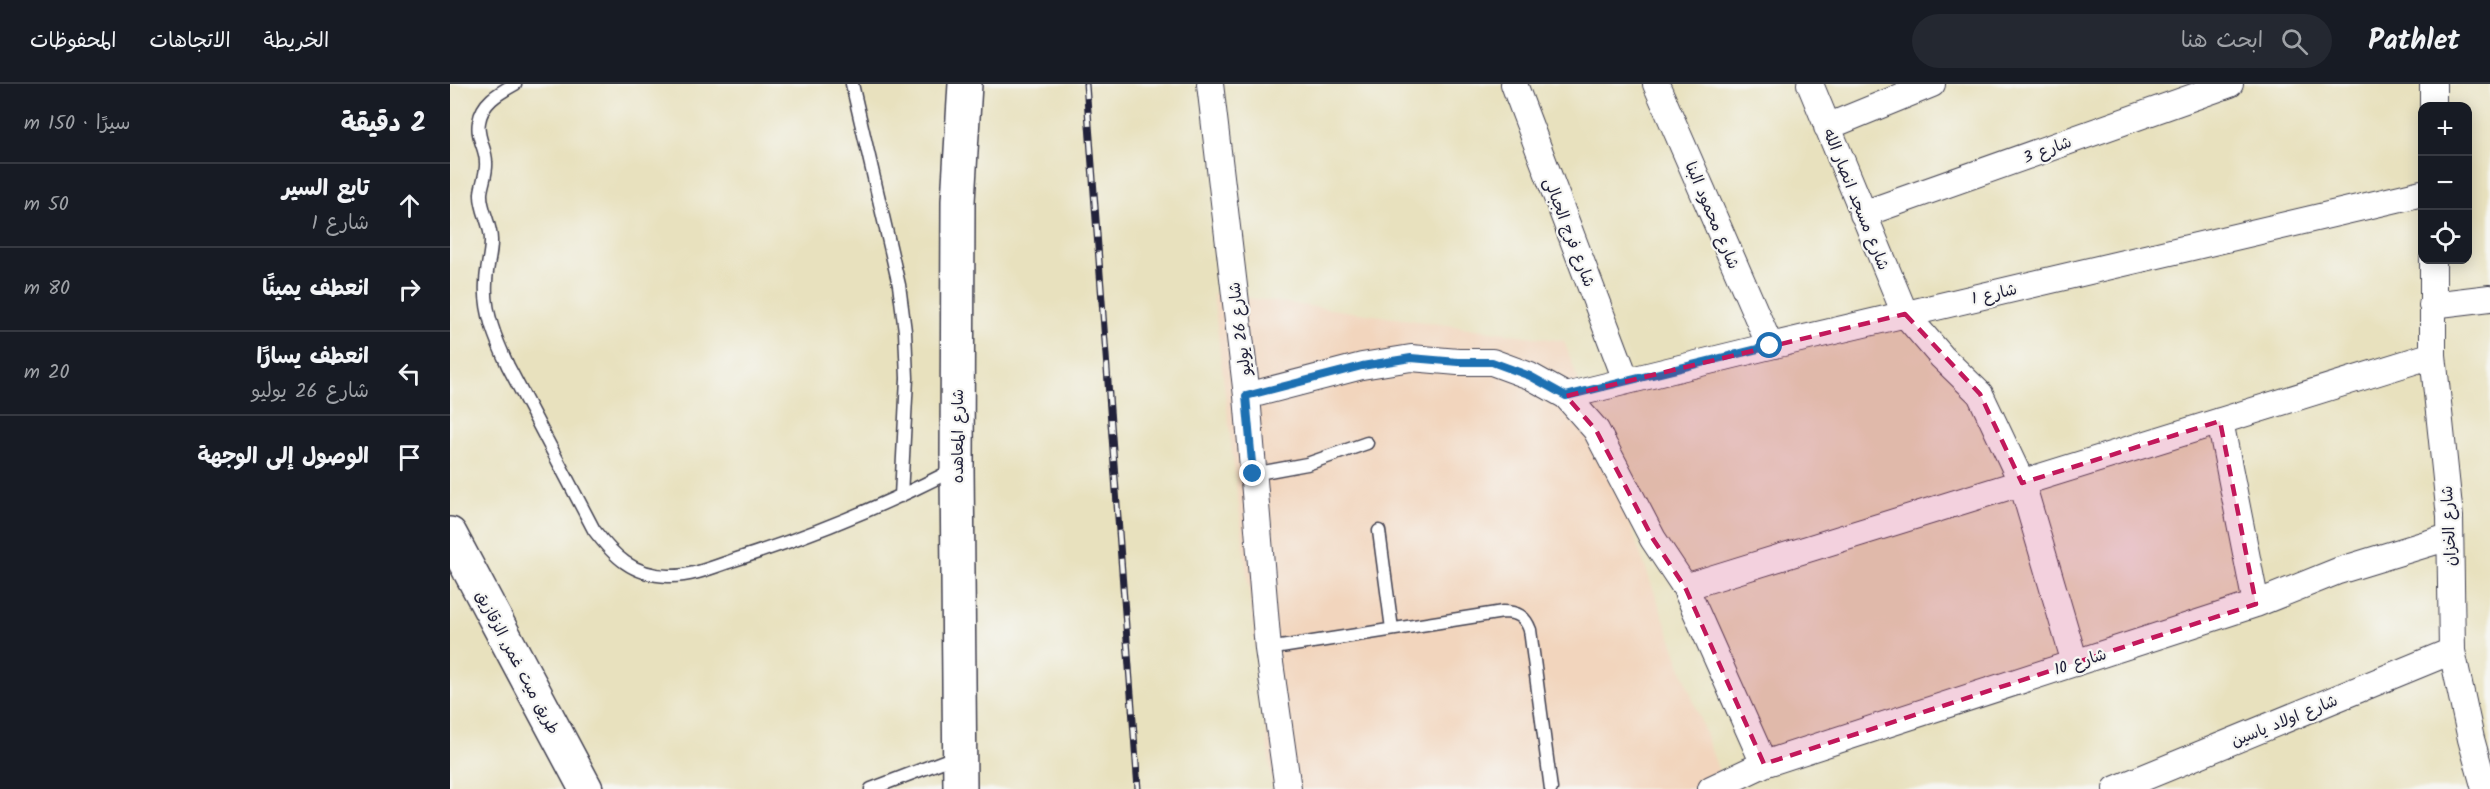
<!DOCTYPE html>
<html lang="ar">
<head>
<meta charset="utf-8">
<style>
	:root { --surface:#171b24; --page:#242831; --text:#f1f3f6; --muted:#9ea1a6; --line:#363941 }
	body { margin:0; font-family:Kalam,"Playpen Sans Arabic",sans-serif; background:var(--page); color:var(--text); direction:rtl }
	.controls { position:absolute; right:18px; top:18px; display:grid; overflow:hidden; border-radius:12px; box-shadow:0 3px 15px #0003 }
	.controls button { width:54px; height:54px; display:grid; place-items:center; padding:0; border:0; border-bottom:2px solid var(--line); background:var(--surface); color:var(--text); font:30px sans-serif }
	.stop { position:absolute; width:18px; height:18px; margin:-14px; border:4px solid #1f6fb2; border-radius:50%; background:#fff }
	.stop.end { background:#1f6fb2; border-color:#fff; box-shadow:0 2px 6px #0008 }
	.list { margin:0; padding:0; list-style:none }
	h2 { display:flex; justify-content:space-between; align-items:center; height:78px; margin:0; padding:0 24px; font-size:26px }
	h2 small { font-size:20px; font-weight:400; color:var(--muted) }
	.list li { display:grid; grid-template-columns:39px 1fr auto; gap:18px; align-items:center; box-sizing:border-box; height:84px; padding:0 24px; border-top:2px solid var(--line) }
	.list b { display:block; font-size:22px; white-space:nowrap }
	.list p { margin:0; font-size:20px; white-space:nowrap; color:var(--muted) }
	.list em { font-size:20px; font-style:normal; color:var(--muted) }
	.icon { flex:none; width:33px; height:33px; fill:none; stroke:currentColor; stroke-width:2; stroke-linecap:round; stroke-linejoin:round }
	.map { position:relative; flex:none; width:2040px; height:705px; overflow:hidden; direction:ltr }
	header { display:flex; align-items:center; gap:36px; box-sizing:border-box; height:84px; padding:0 30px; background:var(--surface); border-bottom:2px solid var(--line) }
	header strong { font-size:28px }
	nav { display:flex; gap:33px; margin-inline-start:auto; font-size:21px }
	.search { width:420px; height:54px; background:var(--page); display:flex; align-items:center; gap:15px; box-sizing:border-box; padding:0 21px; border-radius:33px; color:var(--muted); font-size:22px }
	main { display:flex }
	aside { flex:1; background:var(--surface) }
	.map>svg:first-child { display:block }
	.built { fill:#f2d5bd }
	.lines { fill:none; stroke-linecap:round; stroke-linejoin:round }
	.lane-casing { stroke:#403f4f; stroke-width:15 }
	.street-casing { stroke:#403f4f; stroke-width:28 }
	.secondary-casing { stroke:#403f4f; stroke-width:36 }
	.lane { stroke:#fff; stroke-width:12 }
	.street { stroke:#fff; stroke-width:26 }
	.secondary { stroke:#fff; stroke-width:33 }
	.rail-casing { stroke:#22223b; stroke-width:7 }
	.rail { stroke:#f6f6f2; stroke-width:4.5; stroke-dasharray:14; stroke-linecap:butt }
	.route { stroke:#1f6fb2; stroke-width:8 }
	.marked { fill:#c2185b; fill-opacity:0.2; stroke:#c2185b; stroke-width:4.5; stroke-dasharray:12 8; stroke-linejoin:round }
	.labels { text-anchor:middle; stroke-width:4.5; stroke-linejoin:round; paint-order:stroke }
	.street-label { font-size:16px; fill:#22223b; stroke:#f6f6f2 }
</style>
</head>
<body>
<header>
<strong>Pathlet</strong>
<div class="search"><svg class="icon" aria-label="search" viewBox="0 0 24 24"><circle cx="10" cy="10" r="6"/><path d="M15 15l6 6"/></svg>ابحث هنا</div>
<nav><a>الخريطة</a><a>الاتجاهات</a><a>المحفوظات</a></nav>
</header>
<main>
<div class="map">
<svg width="2040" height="705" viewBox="0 0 2040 705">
	<rect width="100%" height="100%" fill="#f6f6f2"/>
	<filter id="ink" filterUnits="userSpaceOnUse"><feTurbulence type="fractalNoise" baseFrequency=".0167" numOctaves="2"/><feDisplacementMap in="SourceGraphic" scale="12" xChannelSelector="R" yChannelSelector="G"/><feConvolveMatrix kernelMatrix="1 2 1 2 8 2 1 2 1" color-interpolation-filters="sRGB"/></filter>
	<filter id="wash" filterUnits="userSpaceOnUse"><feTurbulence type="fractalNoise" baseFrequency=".008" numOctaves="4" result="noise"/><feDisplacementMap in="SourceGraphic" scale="24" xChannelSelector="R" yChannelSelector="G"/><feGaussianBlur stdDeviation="1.35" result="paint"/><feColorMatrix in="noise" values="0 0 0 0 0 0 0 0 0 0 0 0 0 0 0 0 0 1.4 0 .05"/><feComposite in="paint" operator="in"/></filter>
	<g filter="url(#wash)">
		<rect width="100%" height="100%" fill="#e8e1be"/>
		<!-- built -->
		<path class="built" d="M 763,209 L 1114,257 L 1275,705 L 823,705 Z"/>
	</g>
	<g filter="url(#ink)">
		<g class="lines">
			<!-- lane casing -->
			<g class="lane-casing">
				<path id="lane" d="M 65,0 C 49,9 32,18 29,38 C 26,53 36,64 36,78 C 37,89 32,99 31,109 C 30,126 42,141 41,158 C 41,172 36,185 36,199 C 34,228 46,256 58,282 L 144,446 C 164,472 182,491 218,492 C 240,493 264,483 284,476 C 360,452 433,422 503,386
					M 402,0 L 449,201 L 455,247 L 457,294 L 451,412
					M 803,390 L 857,380 L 917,359
					M 929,447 L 942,545
					M 818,565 L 1053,528 C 1067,528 1075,532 1080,546 L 1101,705
					M 421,705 L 507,672"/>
			</g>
			<!-- street casing -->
			<g class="street-casing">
				<path id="street" d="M 760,0 L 797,312 L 818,565 L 838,705
					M 1064,0 L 1176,296
					M 1206,0 L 1320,262
					M 1360,0 L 1455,230 L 1492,273 L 1530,310 L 1572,399 L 1625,579
					M 1983,0 L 1983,22
					M 1377,43 L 1482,0
					M 1413,130 L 1780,0
					M 1983,176 L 1983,271 L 2000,433 L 2002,567 L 2021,655 L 2035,705
					M 1982,221 L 2040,214
					M 797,312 L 912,282 L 961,274 L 1008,278 L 1042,278 L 1080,292 L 1116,312 L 1146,346 L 1203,455 L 1235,503 L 1314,680
					M 1116,312 L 1320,262 L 1972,109
					M 1770,337 L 1806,520
					M 1235,503 L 1983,271
					M 1261,705 L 1314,680 L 1806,520 L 1888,487 L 1999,453
					M 1666,705 L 2002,567"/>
			</g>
			<!-- secondary casing -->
			<g class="secondary-casing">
				<path id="secondary" d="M 0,450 L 136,705
					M 510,705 L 507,384 L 508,117 L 515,0"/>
			</g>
			<!-- lane -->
			<use href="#lane" class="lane"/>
			<!-- street -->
			<use href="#street" class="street"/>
			<!-- secondary -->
			<use href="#secondary" class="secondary"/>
			<!-- rail casing -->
			<g class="rail-casing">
				<path id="rail" d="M 636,0 L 688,705"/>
			</g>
			<!-- rail -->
			<use href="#rail" class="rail"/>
		</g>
	</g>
	<g class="lines" filter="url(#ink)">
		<!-- route -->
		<path class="route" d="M 803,390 L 796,312 L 912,282 L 961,274 L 1008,278 L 1042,278 L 1080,292 L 1116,312 L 1320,262"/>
	</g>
	<!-- marked area -->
	<path class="marked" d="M 1455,230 L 1530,310 L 1572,399 L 1770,337 L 1806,520 L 1314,680 L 1235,503 L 1203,455 L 1146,346 L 1116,312 Z"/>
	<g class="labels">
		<!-- street labels -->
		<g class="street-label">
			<text transform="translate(1597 65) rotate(-20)" y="6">شارع 3</text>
			<text transform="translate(1407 115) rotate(68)" y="6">شارع مسجد انصار الله</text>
			<text transform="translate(1263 131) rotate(67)" y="6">شارع محمود البنا</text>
			<text transform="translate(1120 148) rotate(69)" y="6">شارع فرج الجبالى</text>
			<text transform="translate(1544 209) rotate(-13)" y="6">شارع 1</text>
			<text transform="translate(789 245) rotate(-97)" y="6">شارع 26 يوليو</text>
			<text transform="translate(507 352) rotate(-90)" y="6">شارع المعاهده</text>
			<text transform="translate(1998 442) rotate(-93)" y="6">شارع الخزان</text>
			<text transform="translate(1630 577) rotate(-18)" y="6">شارع 10</text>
			<text transform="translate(68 578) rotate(62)" y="6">طريق ميت غمر, الزقازيق</text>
			<text transform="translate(1834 636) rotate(-22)" y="6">شارع اولاد ياسين</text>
		</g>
	</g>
</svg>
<div class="controls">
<button>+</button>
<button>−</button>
<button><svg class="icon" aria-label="locate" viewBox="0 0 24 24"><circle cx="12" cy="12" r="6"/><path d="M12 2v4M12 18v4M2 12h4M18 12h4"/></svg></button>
</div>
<div class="stop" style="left:1320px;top:262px"></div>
<div class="stop end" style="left:803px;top:390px"></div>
</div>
<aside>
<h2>2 دقيقة<small>سيرًا · 150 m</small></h2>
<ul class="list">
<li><svg class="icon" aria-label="ahead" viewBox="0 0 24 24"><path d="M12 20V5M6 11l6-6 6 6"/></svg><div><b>تابع السير</b><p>شارع 1</p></div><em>50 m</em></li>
<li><svg class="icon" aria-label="right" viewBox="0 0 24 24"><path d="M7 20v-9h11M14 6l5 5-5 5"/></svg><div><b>انعطف يمينًا</b></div><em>80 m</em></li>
<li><svg class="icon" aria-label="left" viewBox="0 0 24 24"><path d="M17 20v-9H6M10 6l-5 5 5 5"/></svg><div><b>انعطف يسارًا</b><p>شارع 26 يوليو</p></div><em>20 m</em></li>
<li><svg class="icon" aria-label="arrive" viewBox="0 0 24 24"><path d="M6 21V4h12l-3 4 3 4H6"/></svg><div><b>الوصول إلى الوجهة</b></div></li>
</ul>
</aside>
</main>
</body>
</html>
